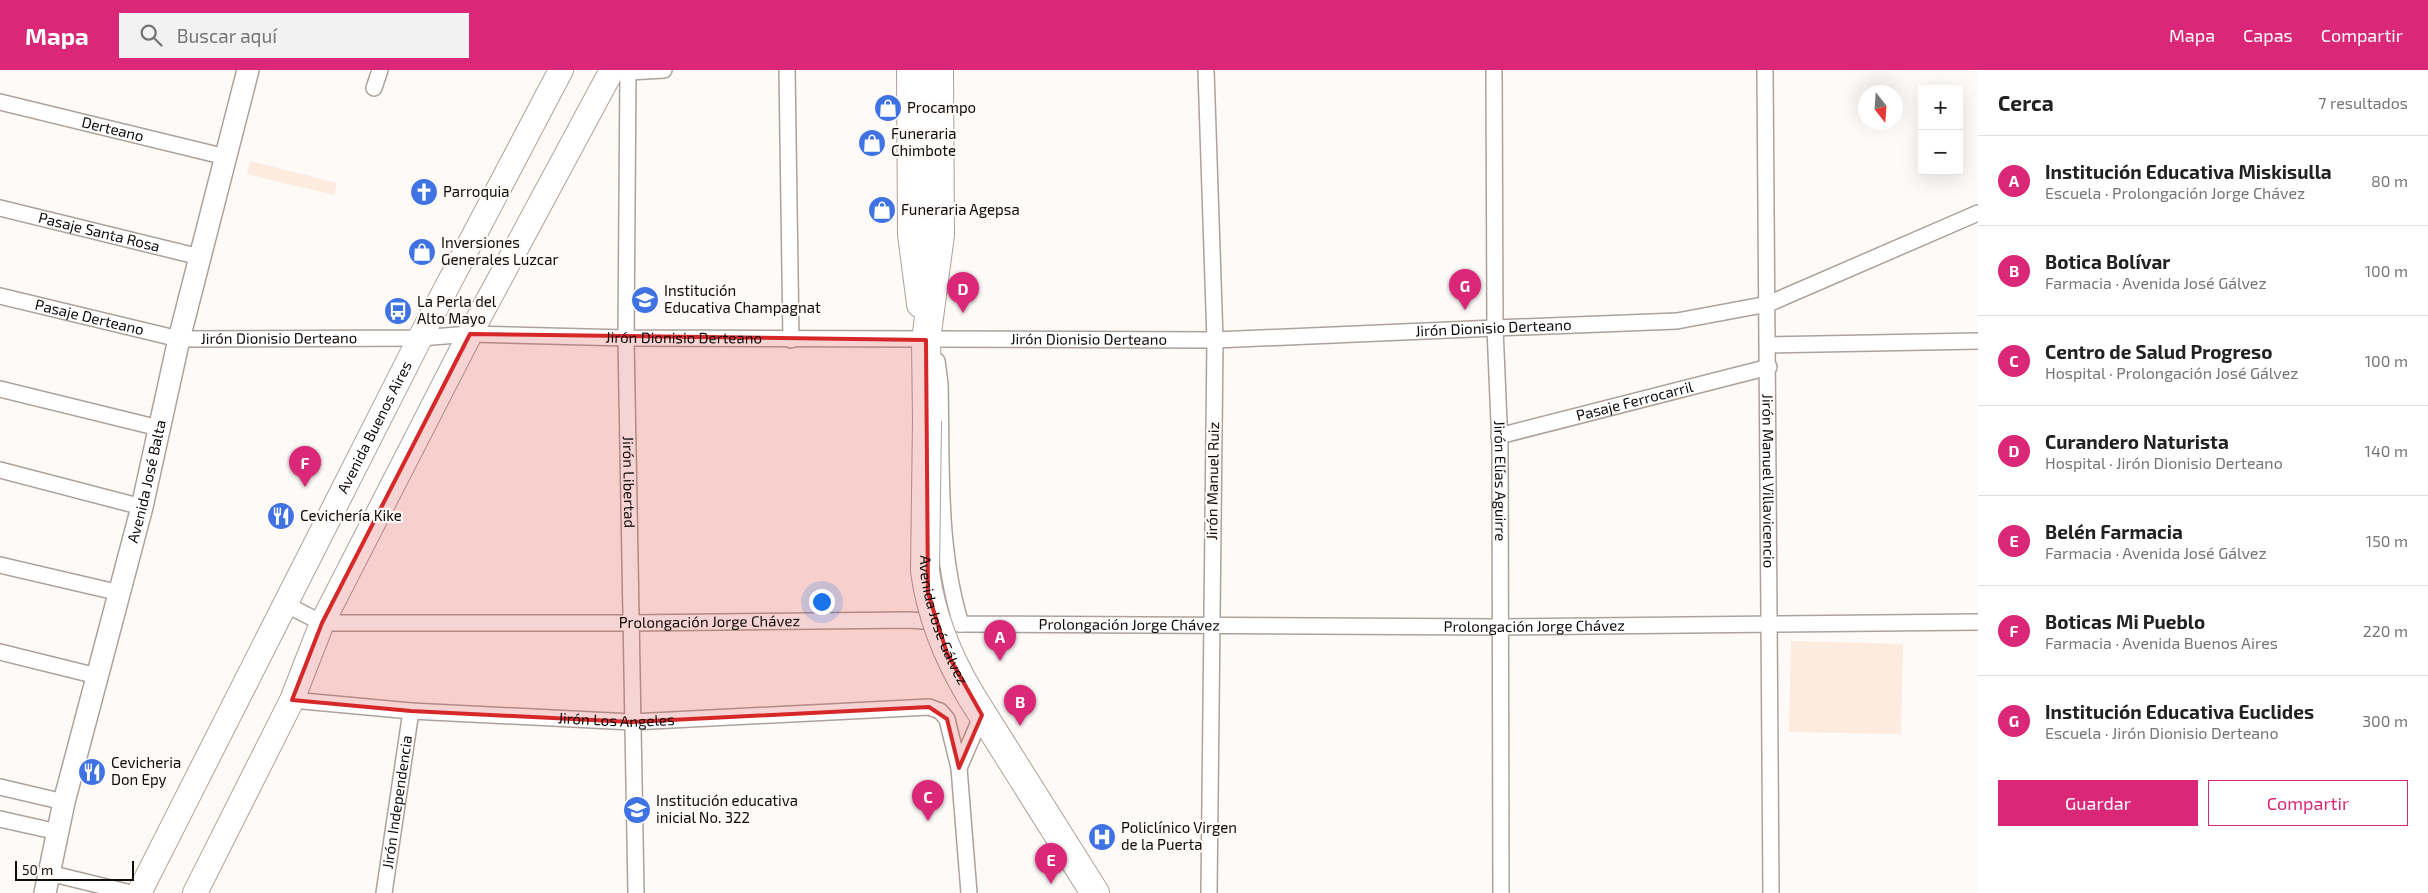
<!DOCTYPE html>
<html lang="es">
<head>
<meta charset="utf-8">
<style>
	:root { --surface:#fff; --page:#f2f2f2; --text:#222; --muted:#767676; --line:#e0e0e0; --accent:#db2777 }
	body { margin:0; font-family:"Exo 2",sans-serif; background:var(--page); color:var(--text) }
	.controls { position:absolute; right:15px; top:15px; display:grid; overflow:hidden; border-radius:0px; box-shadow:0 5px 20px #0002 }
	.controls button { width:45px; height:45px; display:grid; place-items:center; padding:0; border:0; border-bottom:1px solid var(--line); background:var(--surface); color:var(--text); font:25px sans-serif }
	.compass { position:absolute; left:1858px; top:15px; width:45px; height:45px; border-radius:50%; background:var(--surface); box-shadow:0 5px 20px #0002; rotate:163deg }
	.scale { position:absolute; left:15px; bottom:12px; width:119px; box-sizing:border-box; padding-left:5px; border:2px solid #0f0b09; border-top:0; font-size:14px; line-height:18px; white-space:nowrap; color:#0f0b09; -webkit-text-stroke:4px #fefaf7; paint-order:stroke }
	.you { position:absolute; left:821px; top:531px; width:18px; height:18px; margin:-12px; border:4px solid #fff; border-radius:50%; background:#1a73e8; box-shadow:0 0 0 8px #1a73e833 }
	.badge { display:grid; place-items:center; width:32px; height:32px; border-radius:50%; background:var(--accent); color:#fff; font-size:16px; font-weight:700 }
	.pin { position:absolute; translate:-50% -41px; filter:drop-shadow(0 1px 2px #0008) }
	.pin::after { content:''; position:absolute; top:26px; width:18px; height:15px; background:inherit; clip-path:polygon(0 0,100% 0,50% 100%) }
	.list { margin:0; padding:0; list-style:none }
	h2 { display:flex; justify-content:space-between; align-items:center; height:65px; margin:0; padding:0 20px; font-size:21px }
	h2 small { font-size:16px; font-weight:400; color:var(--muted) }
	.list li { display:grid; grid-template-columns:32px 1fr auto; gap:15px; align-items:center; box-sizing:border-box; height:90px; padding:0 20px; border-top:1px solid var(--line) }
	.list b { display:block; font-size:19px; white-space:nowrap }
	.list p { margin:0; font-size:16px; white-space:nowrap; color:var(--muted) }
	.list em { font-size:16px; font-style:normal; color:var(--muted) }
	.actions { display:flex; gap:10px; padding:15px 20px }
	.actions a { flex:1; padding:11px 0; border:1px solid var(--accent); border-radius:0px; text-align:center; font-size:18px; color:var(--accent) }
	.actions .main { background:var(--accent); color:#fff }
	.icon { flex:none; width:28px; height:28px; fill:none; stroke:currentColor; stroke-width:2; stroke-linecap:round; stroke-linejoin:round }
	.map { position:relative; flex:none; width:1978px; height:823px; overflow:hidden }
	header { display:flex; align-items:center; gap:30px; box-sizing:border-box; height:70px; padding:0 25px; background:var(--accent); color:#fff }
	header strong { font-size:24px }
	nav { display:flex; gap:28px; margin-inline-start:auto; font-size:18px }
	.search { width:350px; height:45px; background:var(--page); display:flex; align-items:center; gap:12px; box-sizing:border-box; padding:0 18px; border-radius:0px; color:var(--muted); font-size:19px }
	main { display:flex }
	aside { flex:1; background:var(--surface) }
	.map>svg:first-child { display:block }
	.built { fill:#feebdf }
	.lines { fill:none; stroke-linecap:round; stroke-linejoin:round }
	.street-casing { stroke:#ada29b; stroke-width:18 }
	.secondary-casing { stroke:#ada29b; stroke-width:24 }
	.primary-casing { stroke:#ada29b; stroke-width:26 }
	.highway-casing { stroke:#ada29b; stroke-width:30 }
	.street { stroke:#fff; stroke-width:15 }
	.secondary { stroke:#fff; stroke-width:21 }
	.primary { stroke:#fff; stroke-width:24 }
	.highway { stroke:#fff; stroke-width:28 }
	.highway-bridge-casing { stroke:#ada29b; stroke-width:30; stroke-linecap:butt }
	.highway-bridge { stroke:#fff; stroke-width:28 }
	.marked { fill:#d62828; fill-opacity:0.2; stroke:#d62828; stroke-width:4; stroke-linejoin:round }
	.labels { text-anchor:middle; stroke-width:4.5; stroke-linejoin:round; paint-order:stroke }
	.poi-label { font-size:15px; fill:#0f0b09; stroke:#fefaf7; text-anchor:start }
	.street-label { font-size:15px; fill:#0f0b09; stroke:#fefaf7 }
</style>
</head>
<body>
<header>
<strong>Mapa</strong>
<div class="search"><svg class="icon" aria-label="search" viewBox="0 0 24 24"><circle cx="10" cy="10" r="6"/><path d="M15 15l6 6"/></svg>Buscar aquí</div>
<nav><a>Mapa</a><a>Capas</a><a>Compartir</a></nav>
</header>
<main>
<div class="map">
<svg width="1978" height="823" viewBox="0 0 1978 823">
	<rect width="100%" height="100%" fill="#fefaf7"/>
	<!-- built -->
	<path class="built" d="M 250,91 L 337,113 L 334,125 L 247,104 Z
		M 1791,571 L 1903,574 L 1901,664 L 1789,662 Z"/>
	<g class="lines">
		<!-- street casing -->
		<g class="street-casing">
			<g id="street">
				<path id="s1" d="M 628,0 L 626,268 L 636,823"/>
				<path d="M 787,0 L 791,270"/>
				<path d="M 1206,0 L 1215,270 L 1209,823"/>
				<path id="s2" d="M 1494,0 L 1495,258 L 1500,376 L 1501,823"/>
				<path id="s3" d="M 1765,0 L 1771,823"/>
				<path d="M 629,2 L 664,0"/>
				<path d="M 374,18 L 380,0"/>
				<path id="s4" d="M 0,32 L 226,87"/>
				<path id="s5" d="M 0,138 L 200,187"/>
				<path id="s6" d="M 0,226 L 179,269 L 420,268 L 470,264 L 626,268 L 1215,270 L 1495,258 L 1677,251 L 1768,234 L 1978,143"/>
				<path d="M 1768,275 L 1978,271"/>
				<path d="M 937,291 L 940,314 C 942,394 937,477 961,554"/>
				<path d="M 0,319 L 159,358"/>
				<path id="s7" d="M 1499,366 L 1769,297"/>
				<path d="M 0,400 L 142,437"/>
				<path d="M 0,495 L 120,523"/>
				<path id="s8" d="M 285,534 L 322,553 L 631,553 L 910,550 L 961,554 L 1499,557 L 1978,552"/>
				<path d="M 0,582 L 97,606"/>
				<path id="s9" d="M 292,630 L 411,641 L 632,652 L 929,637 L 940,641 L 947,649 L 959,698 L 969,823"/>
				<path d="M 959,698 L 982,645"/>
				<path d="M 0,717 L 64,732"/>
				<path d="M 0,749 L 58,762"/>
				<path d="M 49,803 L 131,823"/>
				<path id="s10" d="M 384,823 L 411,641"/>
			</g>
		</g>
		<!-- secondary casing -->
		<g class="secondary-casing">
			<g id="secondary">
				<path id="s11" d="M 45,823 L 64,732 L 142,437 L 179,269 L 248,0"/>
			</g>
		</g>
		<!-- primary casing -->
		<g class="primary-casing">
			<g id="primary">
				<path id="s12" d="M 139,823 L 420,268 L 561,0"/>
				<path d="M 195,823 L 292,630 L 322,553 L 470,264 L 612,0"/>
			</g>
		</g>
		<!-- highway casing -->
		<g class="highway-casing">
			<path id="highway" d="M 911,0 L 912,164 L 921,234
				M 927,351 L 926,270 L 940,165 L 939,0
				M 971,626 L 1095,823"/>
		</g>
		<!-- street -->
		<use href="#street" class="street"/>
		<!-- secondary -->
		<use href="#secondary" class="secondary"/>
		<!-- primary -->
		<use href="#primary" class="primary"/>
		<!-- highway -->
		<use href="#highway" class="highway"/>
		<!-- highway-bridge casing -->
		<g class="highway-bridge-casing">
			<g id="highway-bridge">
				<path id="s13" d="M 927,351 L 925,501 C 931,546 947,586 971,626"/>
			</g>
		</g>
		<!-- highway-bridge -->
		<use href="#highway-bridge" class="highway-bridge"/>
	</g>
	<!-- marked area -->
	<path class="marked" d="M 470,264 L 926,270 L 928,523 L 947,583 L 982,645 L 959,698 L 947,649 L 929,637 L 632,652 L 411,641 L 292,630 L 322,553 Z"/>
	<!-- icons -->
	<defs>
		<g id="shop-disc" transform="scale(1.4375)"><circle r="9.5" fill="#3f72e3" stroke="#fefaf7"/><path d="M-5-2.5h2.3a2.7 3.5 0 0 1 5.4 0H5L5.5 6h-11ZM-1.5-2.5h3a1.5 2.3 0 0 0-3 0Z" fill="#fff"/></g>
		<g id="church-disc" transform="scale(1.4375)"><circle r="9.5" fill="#3f72e3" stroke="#fefaf7"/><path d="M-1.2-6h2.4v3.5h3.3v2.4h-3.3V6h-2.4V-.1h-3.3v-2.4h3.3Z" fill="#fff"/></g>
		<g id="school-disc" transform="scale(1.4375)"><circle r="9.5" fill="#3f72e3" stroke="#fefaf7"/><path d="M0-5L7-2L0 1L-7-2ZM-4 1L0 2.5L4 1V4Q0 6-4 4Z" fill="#fff"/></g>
		<g id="bus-disc" transform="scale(1.4375)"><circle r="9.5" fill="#3f72e3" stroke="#fefaf7"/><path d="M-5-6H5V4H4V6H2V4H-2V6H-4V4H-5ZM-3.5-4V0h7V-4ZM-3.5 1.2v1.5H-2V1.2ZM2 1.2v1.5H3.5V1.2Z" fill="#fff"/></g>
		<g id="restaurant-disc" transform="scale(1.4375)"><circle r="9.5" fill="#3f72e3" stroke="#fefaf7"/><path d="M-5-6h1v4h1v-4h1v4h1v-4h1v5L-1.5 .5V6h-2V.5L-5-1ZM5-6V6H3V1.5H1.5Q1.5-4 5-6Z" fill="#fff"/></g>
		<g id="hospital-disc" transform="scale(1.4375)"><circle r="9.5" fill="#3f72e3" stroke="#fefaf7"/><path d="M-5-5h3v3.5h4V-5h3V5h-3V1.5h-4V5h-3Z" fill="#fff"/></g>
	</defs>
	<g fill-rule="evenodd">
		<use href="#shop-disc" x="888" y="38"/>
		<use href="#shop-disc" x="872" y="73"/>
		<use href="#church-disc" x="424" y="122"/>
		<use href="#shop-disc" x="882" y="140"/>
		<use href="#shop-disc" x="422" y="182"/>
		<use href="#school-disc" x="645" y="230"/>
		<use href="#bus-disc" x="398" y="241"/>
		<use href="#restaurant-disc" x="281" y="446"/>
		<use href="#restaurant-disc" x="92" y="702"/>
		<use href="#school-disc" x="637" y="740"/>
		<use href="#hospital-disc" x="1102" y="767"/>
	</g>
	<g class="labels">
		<!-- poi labels -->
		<g class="poi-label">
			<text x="907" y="43">Procampo</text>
			<text x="891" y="69">Funeraria<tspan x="891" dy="17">Chimbote</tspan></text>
			<text x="443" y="127">Parroquia</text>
			<text x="901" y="145">Funeraria Agepsa</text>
			<text x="441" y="178">Inversiones<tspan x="441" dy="17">Generales Luzcar</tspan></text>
			<text x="664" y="226">Institución<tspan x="664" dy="17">Educativa Champagnat</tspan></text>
			<text x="417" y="237">La Perla del<tspan x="417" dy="17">Alto Mayo</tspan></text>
			<text x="300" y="451">Cevichería Kike</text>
			<text x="111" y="698">Cevicheria<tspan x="111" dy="17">Don Epy</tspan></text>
			<text x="656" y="736">Institución educativa<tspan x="656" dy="17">inicial No. 322</tspan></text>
			<text x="1121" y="763">Policlínico Virgen<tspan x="1121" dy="17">de la Puerta</tspan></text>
		</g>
		<!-- street labels -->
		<g class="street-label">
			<text dy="5" stroke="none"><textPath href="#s4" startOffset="116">Derteano</textPath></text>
			<text dy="5" stroke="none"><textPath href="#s5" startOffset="102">Pasaje Santa Rosa</textPath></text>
			<text dy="5" stroke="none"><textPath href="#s6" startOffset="92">Pasaje Derteano</textPath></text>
			<text dy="5" stroke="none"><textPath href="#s6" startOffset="1499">Jirón Dionisio Derteano</textPath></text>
			<text dy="5" stroke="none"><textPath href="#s6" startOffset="284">Jirón Dionisio Derteano</textPath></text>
			<text dy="5" stroke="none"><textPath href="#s6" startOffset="689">Jirón Dionisio Derteano</textPath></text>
			<text dy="5" stroke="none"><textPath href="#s6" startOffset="1094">Jirón Dionisio Derteano</textPath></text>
			<text dy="5" stroke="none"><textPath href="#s7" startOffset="140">Pasaje Ferrocarril</textPath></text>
			<text dy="5" stroke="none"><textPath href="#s12" startOffset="522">Avenida Buenos Aires</textPath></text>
			<text transform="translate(1213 411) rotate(-89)" y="5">Jirón Manuel Ruiz</text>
			<text dy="5" stroke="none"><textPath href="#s2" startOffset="411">Jirón Elías Aguirre</textPath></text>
			<text dy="5" stroke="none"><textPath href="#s3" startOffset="411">Jirón Manuel Villavicencio</textPath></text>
			<text dy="5" stroke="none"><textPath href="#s11" startOffset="424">Avenida José Balta</textPath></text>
			<text dy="5" stroke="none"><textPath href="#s1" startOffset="412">Jirón Libertad</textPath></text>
			<text dy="5" stroke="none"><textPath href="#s13" startOffset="202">Avenida José Gálvez</textPath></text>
			<text dy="5" stroke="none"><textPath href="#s8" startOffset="429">Prolongación Jorge Chávez</textPath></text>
			<text dy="5" stroke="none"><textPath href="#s8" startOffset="849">Prolongación Jorge Chávez</textPath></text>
			<text dy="5" stroke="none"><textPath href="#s8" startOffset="1254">Prolongación Jorge Chávez</textPath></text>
			<text dy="5" stroke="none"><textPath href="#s9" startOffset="325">Jirón Los Angeles</textPath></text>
			<text dy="5" stroke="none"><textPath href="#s10" startOffset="92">Jirón Independencia</textPath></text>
		</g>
	</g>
</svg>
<div class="controls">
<button>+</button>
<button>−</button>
</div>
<svg class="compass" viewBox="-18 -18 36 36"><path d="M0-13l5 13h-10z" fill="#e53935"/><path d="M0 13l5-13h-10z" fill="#767676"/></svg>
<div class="scale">50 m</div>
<div class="you"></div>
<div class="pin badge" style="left:1000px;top:591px">A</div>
<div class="pin badge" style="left:1020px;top:656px">B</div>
<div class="pin badge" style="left:928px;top:751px">C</div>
<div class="pin badge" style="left:963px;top:243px">D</div>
<div class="pin badge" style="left:1051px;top:814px">E</div>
<div class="pin badge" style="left:305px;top:417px">F</div>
<div class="pin badge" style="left:1465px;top:240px">G</div>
</div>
<aside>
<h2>Cerca<small>7 resultados</small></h2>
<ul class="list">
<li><span class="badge">A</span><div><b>Institución Educativa Miskisulla</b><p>Escuela · Prolongación Jorge Chávez</p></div><em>80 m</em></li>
<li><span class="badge">B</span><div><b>Botica Bolívar</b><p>Farmacia · Avenida José Gálvez</p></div><em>100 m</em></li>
<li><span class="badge">C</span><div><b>Centro de Salud Progreso</b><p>Hospital · Prolongación José Gálvez</p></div><em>100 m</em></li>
<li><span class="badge">D</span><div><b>Curandero Naturista</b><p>Hospital · Jirón Dionisio Derteano</p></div><em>140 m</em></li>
<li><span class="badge">E</span><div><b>Belén Farmacia</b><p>Farmacia · Avenida José Gálvez</p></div><em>150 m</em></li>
<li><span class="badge">F</span><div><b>Boticas Mi Pueblo</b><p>Farmacia · Avenida Buenos Aires</p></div><em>220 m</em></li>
<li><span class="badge">G</span><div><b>Institución Educativa Euclides</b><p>Escuela · Jirón Dionisio Derteano</p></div><em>300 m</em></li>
</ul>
<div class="actions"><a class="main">Guardar</a><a>Compartir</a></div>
</aside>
</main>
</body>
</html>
